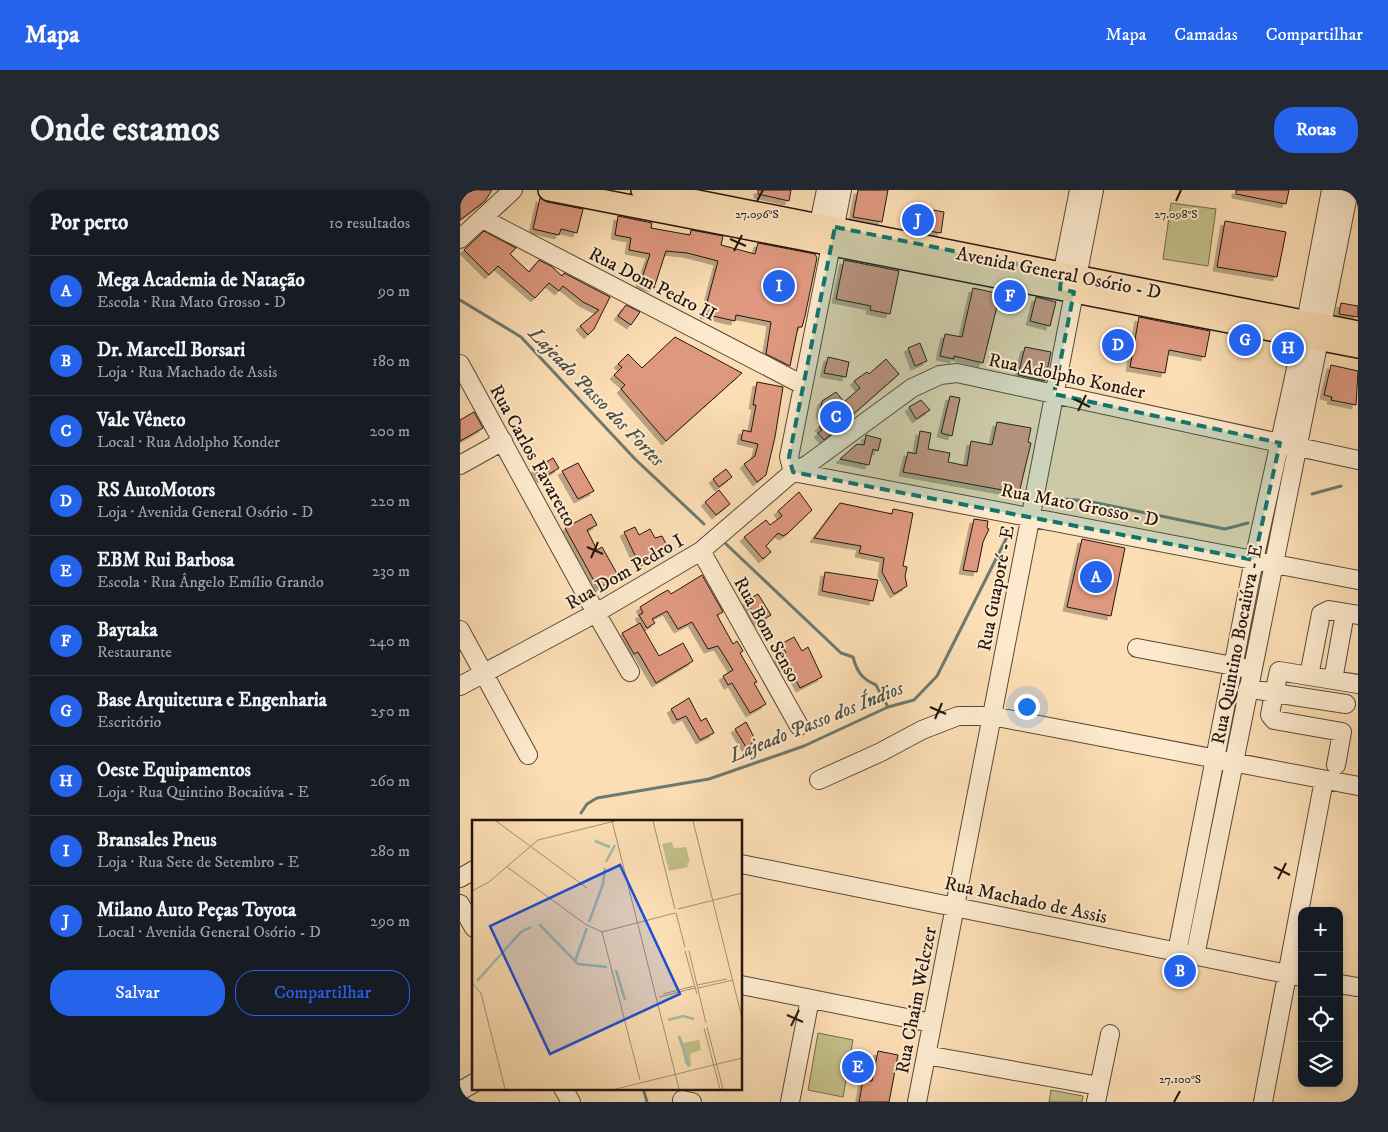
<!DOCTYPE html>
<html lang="pt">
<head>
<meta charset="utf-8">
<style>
	:root { --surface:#171b24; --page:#242831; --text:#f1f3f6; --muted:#9ea1a6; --line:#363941; --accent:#2563eb }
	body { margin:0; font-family:"IM FELL DW Pica",serif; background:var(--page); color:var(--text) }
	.controls { position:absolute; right:15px; bottom:15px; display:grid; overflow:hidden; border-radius:10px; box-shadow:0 2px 8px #0003 }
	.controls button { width:45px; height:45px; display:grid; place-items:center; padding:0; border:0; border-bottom:1px solid var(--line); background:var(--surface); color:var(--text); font:25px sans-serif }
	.you { position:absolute; left:566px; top:516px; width:18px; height:18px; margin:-12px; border:4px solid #fff; border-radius:50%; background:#1a73e8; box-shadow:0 0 0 8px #1a73e833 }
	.badge { display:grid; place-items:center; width:32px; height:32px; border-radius:50%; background:var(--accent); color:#fff; font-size:16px; font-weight:700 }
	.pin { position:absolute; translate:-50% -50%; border:2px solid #fff; box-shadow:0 1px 5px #0006 }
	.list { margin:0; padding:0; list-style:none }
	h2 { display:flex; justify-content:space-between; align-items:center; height:65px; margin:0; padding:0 20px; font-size:21px }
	h2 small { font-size:16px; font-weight:400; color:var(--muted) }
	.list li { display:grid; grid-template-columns:32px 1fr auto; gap:15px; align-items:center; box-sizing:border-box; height:70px; padding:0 20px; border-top:1px solid var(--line) }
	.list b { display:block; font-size:19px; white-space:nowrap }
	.list p { margin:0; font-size:16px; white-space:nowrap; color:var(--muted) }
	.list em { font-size:16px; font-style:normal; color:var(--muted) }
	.actions { display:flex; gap:10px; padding:15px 20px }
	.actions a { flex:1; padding:11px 0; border:1px solid var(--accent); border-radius:20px; text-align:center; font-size:18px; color:var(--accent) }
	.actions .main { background:var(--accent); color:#fff }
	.icon { flex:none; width:28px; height:28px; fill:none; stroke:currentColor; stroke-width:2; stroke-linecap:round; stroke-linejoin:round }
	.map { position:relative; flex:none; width:898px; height:912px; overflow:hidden; border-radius:20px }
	header { display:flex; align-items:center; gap:30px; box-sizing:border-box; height:70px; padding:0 25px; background:var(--accent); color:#fff }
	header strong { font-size:24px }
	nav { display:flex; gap:28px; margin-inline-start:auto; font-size:18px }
	.intro { display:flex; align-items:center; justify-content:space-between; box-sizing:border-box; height:120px; padding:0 30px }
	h1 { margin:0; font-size:35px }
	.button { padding:12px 22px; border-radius:20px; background:var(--accent); color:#fff; font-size:18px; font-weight:700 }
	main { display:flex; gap:30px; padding:0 30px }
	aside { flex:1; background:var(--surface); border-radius:20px; box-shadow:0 2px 8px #0003 }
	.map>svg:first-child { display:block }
	.green { fill:#c3c08a; stroke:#736b4c }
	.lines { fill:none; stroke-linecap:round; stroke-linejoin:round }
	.stream { stroke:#6d7a6e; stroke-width:3 }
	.building { fill:#de987f; stroke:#23160f; filter:url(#shadow) }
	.minor-casing { stroke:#594838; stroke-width:20 }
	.major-casing { stroke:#23160f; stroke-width:24 }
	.minor { stroke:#fdeace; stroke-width:18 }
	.major { stroke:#fcdeb4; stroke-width:21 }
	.marked { fill:#0f766e; fill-opacity:0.2; stroke:#0f766e; stroke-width:4; stroke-dasharray:10 6; stroke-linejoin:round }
	.ticks { fill:none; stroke:#23160f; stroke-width:2 }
	.labels { text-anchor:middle; stroke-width:4; stroke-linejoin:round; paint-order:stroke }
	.street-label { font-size:19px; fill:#23160f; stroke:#fdeace }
	.water-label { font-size:20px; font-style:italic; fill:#4e5046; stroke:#fdeace }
	.inset-river { fill:none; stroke:#9fbcad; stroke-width:2.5 }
	.inset-road { fill:none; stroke:#a58e72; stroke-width:1 }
	.view { fill:#1d4ed8; fill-opacity:0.15; stroke:#1d4ed8; stroke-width:2.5 }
	.inset-edge { fill:none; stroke:#23160f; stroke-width:2.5 }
	.ticks-label { font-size:12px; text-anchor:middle; fill:#23160f; stroke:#fdeace; stroke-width:4; stroke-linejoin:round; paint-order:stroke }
</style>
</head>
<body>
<header>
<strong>Mapa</strong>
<nav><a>Mapa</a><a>Camadas</a><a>Compartilhar</a></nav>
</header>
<div class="intro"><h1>Onde estamos</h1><a class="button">Rotas</a></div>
<main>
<aside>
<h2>Por perto<small>10 resultados</small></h2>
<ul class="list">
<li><span class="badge">A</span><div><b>Mega Academia de Natação</b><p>Escola · Rua Mato Grosso - D</p></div><em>90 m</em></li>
<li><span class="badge">B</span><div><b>Dr. Marcell Borsari</b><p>Loja · Rua Machado de Assis</p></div><em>180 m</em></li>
<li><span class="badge">C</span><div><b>Vale Vêneto</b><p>Local · Rua Adolpho Konder</p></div><em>200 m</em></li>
<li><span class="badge">D</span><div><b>RS AutoMotors</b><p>Loja · Avenida General Osório - D</p></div><em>220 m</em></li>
<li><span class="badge">E</span><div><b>EBM Rui Barbosa</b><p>Escola · Rua Ângelo Emílio Grando</p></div><em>230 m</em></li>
<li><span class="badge">F</span><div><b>Baytaka</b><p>Restaurante</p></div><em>240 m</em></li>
<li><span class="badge">G</span><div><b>Base Arquitetura e Engenharia</b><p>Escritório</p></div><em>250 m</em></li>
<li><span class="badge">H</span><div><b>Oeste Equipamentos</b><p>Loja · Rua Quintino Bocaiúva - E</p></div><em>260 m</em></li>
<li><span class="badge">I</span><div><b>Bransales Pneus</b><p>Loja · Rua Sete de Setembro - E</p></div><em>280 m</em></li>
<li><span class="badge">J</span><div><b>Milano Auto Peças Toyota</b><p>Local · Avenida General Osório - D</p></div><em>290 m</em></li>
</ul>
<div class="actions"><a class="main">Salvar</a><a>Compartilhar</a></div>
</aside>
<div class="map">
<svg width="898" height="912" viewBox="0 0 898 912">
	<defs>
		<filter id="shadow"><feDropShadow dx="-4" dy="4" stdDeviation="0" flood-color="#0004"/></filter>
	</defs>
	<rect width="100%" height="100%" fill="#fcdeb4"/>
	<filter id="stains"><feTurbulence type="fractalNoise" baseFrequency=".004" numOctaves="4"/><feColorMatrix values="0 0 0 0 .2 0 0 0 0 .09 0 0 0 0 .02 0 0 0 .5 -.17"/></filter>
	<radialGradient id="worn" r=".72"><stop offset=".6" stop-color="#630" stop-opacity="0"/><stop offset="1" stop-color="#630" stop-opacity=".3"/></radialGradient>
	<!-- green -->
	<path class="green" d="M 711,13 L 756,19 L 748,76 L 703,69 Z
		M 358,843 L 393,850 L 383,907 L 348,900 Z
		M 591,900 L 623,906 L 622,912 L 589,912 Z"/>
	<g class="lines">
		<!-- stream -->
		<path class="stream" d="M 0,110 L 61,147 L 175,269 L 244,334
			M 852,304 L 881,296
			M 593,308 L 627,311 L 765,339 L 788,333
			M 266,354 L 381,463 L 393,467 C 397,482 402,489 416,495 L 428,517
			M 121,623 L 127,614 L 137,608 L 249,589 L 344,556 L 428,517 L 454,510 L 477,486 L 547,347
			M 183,898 L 187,912"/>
	</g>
	<!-- building -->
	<path class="building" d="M 0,0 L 32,0 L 25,11 L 0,30 Z
		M 298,0 L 331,0 L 329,11 L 298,4 Z
		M 398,0 L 428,0 L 422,32 L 393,27 Z
		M 776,0 L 829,0 L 826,14 L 776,4 Z
		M 80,8 L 87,12 L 123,19 L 117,43 L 101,39 L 99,45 L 73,39 Z
		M 473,20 L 484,22 L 481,43 L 450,38 L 452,21 L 467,23 L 467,21 L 472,22 Z
		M 158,26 L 192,33 L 191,38 L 230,45 L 231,40 L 263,46 L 261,55 L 295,64 L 298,53 L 355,64 L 357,68 L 345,126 L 342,137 L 338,137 L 330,176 L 306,164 L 311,132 L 276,125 L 275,131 L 244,124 L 258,71 L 227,63 L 206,61 L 194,98 L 180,94 L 190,64 L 169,60 L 171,48 L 155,45 Z
		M 765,31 L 826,42 L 817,87 L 757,77 Z
		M 24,41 L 56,58 L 50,64 L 69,82 L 79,70 L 91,76 L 102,86 L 104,83 L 150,107 L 134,139 L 128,145 L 120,136 L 139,120 L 123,112 L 103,96 L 99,101 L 89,93 L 75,108 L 38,76 L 29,85 L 4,60 Z
		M 384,70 L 439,81 L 430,124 L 410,120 L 411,116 L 376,109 Z
		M 513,98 L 540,104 L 523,173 L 494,166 L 494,169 L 480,166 L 485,144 L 502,147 Z
		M 543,101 L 558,104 L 556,114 L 541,111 Z
		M 576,107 L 596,112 L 590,136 L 570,131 Z
		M 881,113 L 898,116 L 898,127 L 879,124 Z
		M 166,115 L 180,122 L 171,135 L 158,126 Z
		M 679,127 L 750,141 L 745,167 L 709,160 L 705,183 L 670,177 Z
		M 215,147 L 282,183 L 206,251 L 161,199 L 165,195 L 154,185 L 162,177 L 158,174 L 168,164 L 182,178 Z
		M 460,153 L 467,171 L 455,176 L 448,158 Z
		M 565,157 L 591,162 L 585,191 L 558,185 Z
		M 368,167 L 389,172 L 386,187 L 364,183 Z
		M 426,169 L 439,184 L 364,250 L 358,243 L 362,240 L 359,237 L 366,231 L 360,223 L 362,211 L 376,202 L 384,212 L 400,198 L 394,191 L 407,182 L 409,184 Z
		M 871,175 L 898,181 L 896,215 L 871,210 L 872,207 L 864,205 Z
		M 297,192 L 323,197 L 315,247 L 306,285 L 297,292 L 284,274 L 295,266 L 298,254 L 281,250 L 283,240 L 291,242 L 296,215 L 293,215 Z
		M 490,206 L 500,208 L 492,246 L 481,243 Z
		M 461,210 L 470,220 L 456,229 L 449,217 Z
		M 14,222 L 23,238 L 0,251 L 0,230 Z
		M 537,232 L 571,238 L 568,252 L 571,253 L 559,303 L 443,282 L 448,262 L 456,264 L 460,241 L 471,243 L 468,259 L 490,263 L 488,272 L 507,276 L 511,251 L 532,255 Z
		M 406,245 L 421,249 L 418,261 L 413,259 L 409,275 L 380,269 L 397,254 L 404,255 Z
		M 93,268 L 99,278 L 81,289 L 75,279 Z
		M 118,273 L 134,301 L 118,309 L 102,281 Z
		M 266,279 L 272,287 L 259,297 L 253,289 Z
		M 259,300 L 270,314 L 256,325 L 245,312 Z
		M 339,302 L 352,320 L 328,343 L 323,346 L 318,343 L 306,356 L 311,362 L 303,369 L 284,347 L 306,330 L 310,335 L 322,326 L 318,321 Z
		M 380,313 L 432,324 L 433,319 L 453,323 L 443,376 L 447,377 L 445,386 L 447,396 L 434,404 L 422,382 L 424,368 L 399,363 L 401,356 L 354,348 Z
		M 131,324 L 137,335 L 127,340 L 137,360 L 142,357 L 159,387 L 138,398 L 105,338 Z
		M 514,329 L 528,331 L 527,338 L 529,339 L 523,352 L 517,382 L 503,380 Z
		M 175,337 L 179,345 L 190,339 L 195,348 L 202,346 L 208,358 L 180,376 L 164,342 Z
		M 622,349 L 665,358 L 651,426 L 607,417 Z
		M 365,382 L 418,390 L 413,411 L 362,401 Z
		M 242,385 L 263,422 L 257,425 L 273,454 L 277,451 L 283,461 L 280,463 L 297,492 L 294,493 L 306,514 L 290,523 L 272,493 L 268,495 L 263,486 L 273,480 L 258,456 L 248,459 L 232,432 L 218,439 L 207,421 L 192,429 L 195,433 L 187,438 L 179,425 L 183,423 L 180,417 L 199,405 L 208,400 L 211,404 Z
		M 298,404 L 311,425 L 299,432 L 286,411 Z
		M 180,433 L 199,466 L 223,453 L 233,471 L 196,493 L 178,462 L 174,464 L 162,443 Z
		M 334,447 L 342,461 L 348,457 L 362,487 L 340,498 L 328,475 L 324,478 L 318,467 L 326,463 L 321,454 Z
		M 229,508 L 241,531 L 246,528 L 254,543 L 240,550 L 226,526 L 217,530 L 211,519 Z
		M 286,532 L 296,551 L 286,557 L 275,539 Z
		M 418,861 L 438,865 L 429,912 L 399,912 L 403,890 L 412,891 Z"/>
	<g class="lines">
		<!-- minor casing -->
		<g class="minor-casing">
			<path id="minor" d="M 366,0 L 359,34 L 366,46
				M 23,29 L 343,195
				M 0,49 L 53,0
				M 600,95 L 619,0
				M 846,132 L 871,0
				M 862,135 L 889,0
				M 0,174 L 136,423 L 170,482
				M 0,275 L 43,251
				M 333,282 L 898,390
				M 333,282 L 329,267 L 382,0
				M 241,361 L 339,536
				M 898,425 L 869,420 L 861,424 L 849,486 L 898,494
				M 0,440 L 68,565
				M 677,458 L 784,478
				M 849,486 L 819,481 L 814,503 L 886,514
				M 873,490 L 885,423
				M 0,496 L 136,423 L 241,361 L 333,282 L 347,275 L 452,198 L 480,185 L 497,183 L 898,270
				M 788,498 L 814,503 L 810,525 L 814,530 L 882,542 L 876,575
				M 359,590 L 421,562 L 462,540 L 498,526 L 532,526 L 898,596
				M 281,674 L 842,787
				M 0,688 L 14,680
				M 0,714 L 14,738
				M 717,762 L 794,370 L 843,147
				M 735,766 L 859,150
				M 879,794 L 898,797
				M 281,795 L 472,833
				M 466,865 L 639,896
				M 103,898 L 111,912
				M 0,901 L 14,893
				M 222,910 L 232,912
				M 330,912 L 350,809
				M 457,912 L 634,0
				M 636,912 L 650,844
				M 803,912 L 864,590"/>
		</g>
		<!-- major casing -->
		<g class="major-casing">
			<path id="major" d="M 89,0 L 898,157
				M 182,0 L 898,142"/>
		</g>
		<!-- minor -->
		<use href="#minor" class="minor"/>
		<!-- major -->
		<use href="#major" class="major"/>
	</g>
	<!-- marked area -->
	<path class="marked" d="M 375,37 L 602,83 L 600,99 L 614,102 L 594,204 L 820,253 L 794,370 L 333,282 L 329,267 Z"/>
	<!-- ticks -->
	<path class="ticks" d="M 297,11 L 303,0M 716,11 L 721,0M 270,49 L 286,56M 274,61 L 282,45M 614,209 L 630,217M 618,221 L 626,205M 127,357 L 143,364M 131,368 L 138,352M 470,517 L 486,524M 475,529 L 482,513M 814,677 L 830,685M 818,689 L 826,673M 327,825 L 343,832M 331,836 L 339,820M 714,912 L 720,901"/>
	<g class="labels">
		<!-- street labels -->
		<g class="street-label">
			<text transform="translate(599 82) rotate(11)" y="7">Avenida General Osório - D</text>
			<text transform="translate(193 93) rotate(27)" y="7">Rua Dom Pedro II</text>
			<text transform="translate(607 185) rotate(12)" y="7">Rua Adolpho Konder</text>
			<text transform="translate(74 265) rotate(61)" y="7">Rua Carlos Favaretto</text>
			<text transform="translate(620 314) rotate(11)" y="7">Rua Mato Grosso - D</text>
			<text transform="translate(164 381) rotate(-30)" y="7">Rua Dom Pedro I</text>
			<text transform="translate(535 398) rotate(-79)" y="7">Rua Guaporé - E</text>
			<text transform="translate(308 439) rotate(61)" y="7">Rua Bom Senso</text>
			<text transform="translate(776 454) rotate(-79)" y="7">Rua Quintino Bocaiúva - E</text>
			<text transform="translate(566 709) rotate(12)" y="7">Rua Machado de Assis</text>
			<text transform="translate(455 810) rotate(-79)" y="7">Rua Chaim Welczer</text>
		</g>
		<!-- water labels -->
		<g class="water-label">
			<text transform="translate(137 206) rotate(46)" y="7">Lajeado Passo dos Fortes</text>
			<text transform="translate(356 531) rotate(-22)" y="7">Lajeado Passo dos Índios</text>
		</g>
	</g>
	<!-- overview -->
	<g transform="translate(12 630)">
		<rect width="270" height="270" fill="#fcdeb4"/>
		<path d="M 200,22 L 202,28 L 214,27 L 218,42 L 215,43 L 216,47 L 197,51 L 190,24 ZM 208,215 L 211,223 L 227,220 L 229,230 L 218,234 L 219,246 L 213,244 Z" fill="#c3c08a"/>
		<path class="inset-river" d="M 123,21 L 138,27M 134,42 L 143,25M 117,102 L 131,64 L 133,48M 67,104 L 106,144 L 135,147M 103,141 L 115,108M 144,150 L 153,180M 5,161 L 49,112 L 59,107M 196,200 L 211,196 L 222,199M 207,216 L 217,247"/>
		<path class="inset-road" d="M 24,1 L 115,68M 140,1 L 207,269M 181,1 L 203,89M 221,1 L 270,198M 35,47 L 113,104 L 130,112M 0,71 L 17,62 L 66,20 L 143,1M 206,89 L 270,73M 204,93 L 213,127M 130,112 L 168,260M 130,112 L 203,93M 213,131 L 225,174M 217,131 L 234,203M 0,163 L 9,173 L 33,269M 225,165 L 255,159M 226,168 L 261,160M 191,174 L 222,166M 187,177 L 223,168M 235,207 L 251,269M 232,208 L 248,269M 144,269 L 270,238"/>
		<path class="view" d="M 148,45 L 208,174 L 78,234 L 18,106 Z"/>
		<rect width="270" height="270" class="inset-edge"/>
	</g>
	<g class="ticks-label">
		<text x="297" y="28">27.096°S</text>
		<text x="716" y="28">27.098°S</text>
		<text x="720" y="893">27.100°S</text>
	</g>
	<rect width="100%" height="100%" filter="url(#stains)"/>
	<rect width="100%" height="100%" fill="url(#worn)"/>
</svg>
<div class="controls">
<button>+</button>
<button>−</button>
<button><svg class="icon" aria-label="locate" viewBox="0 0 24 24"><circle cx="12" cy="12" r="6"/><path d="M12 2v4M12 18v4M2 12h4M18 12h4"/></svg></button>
<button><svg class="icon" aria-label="layers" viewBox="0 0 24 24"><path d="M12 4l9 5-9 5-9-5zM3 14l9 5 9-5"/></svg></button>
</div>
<div class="you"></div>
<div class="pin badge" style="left:636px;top:387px">A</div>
<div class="pin badge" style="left:720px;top:781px">B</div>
<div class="pin badge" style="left:376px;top:227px">C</div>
<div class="pin badge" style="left:658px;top:155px">D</div>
<div class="pin badge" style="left:398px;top:877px">E</div>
<div class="pin badge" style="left:550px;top:106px">F</div>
<div class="pin badge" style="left:785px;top:150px">G</div>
<div class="pin badge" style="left:828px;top:158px">H</div>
<div class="pin badge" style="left:319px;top:96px">I</div>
<div class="pin badge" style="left:458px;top:30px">J</div>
</div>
</main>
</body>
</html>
